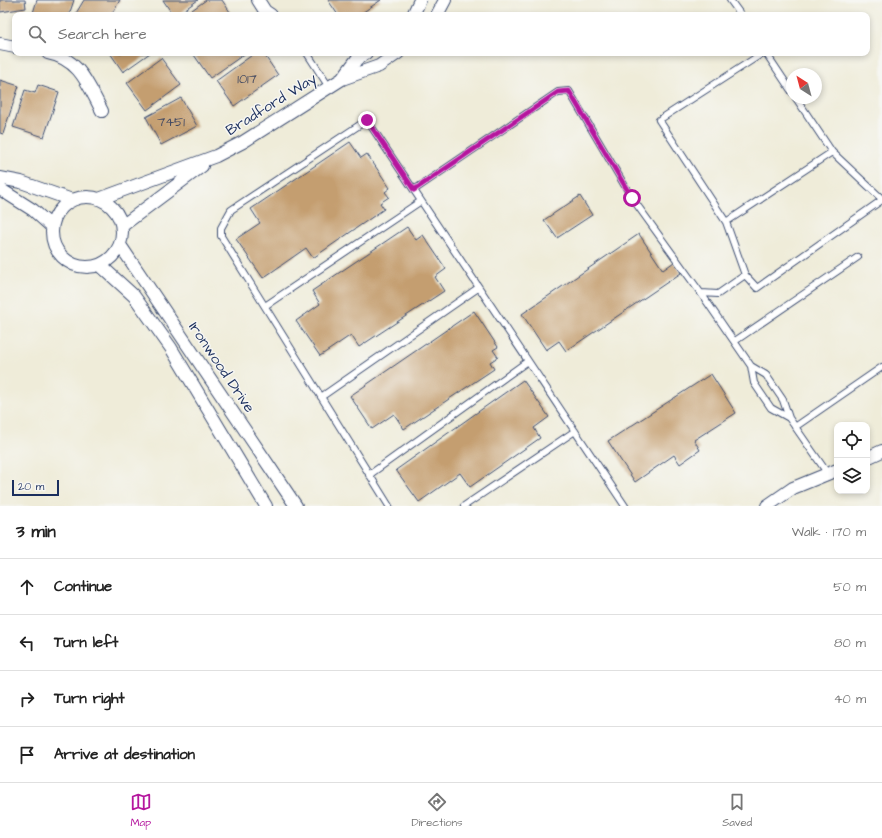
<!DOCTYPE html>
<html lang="en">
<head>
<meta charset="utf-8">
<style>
	:root { --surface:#fff; --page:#f6f6f6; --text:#222; --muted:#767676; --line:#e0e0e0; --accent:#b5179e }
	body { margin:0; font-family:"Architects Daughter",sans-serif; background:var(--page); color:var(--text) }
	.controls { position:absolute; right:12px; bottom:12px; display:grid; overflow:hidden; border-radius:8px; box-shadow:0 2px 6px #0003 }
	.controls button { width:36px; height:36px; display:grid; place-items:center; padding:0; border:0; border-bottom:1px solid var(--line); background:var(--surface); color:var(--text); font:20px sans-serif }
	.compass { position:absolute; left:786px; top:68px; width:36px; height:36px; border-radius:50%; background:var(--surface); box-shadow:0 2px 6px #0003; rotate:324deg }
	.scale { position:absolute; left:12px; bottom:10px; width:47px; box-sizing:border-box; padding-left:4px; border:2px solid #1b2f5e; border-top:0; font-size:11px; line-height:14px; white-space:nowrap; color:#1b2f5e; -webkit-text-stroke:3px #f6f6f2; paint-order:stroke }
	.stop { position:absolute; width:12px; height:12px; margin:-9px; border:3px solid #b5179e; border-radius:50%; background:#fff }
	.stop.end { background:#b5179e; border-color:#fff; box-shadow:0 1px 4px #0008 }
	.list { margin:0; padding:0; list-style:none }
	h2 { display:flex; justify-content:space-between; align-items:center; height:52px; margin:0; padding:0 16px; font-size:17px }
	h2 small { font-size:13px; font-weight:400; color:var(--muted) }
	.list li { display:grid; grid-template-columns:26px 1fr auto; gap:12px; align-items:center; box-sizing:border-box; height:56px; padding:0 16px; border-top:1px solid var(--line) }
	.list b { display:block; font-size:15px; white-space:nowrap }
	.list em { font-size:13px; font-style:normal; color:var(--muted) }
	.icon { flex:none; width:22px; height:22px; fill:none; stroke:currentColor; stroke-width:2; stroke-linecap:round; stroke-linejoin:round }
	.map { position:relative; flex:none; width:882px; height:506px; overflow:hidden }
	.search { position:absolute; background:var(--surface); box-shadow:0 2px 6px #0003; left:12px; right:12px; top:12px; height:44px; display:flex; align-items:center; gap:10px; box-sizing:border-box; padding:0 14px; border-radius:8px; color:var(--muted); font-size:15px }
	.sheet { height:276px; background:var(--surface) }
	nav { display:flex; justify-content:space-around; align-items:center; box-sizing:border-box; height:56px; border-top:1px solid var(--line); background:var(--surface); font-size:11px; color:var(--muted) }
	nav a { display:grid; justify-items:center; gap:2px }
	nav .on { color:var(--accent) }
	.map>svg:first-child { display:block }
	.building { fill:#c49e6f }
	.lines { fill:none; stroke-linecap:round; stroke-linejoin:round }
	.lane-casing { stroke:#3b4b70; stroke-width:8 }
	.street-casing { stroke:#3b4b70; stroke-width:14 }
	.lane { stroke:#fff; stroke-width:6 }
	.street { stroke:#fff; stroke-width:12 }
	.route { stroke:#b5179e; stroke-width:5 }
	.labels { text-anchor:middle; stroke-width:3; stroke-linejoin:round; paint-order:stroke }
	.number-label { font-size:13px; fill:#454b62 }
	.street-label { font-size:15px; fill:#1b2f5e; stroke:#f6f6f2 }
</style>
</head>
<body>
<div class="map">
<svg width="882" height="506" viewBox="0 0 882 506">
	<rect width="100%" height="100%" fill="#f6f6f2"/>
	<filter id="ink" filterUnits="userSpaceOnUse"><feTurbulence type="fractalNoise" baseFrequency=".025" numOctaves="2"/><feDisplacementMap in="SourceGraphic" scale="8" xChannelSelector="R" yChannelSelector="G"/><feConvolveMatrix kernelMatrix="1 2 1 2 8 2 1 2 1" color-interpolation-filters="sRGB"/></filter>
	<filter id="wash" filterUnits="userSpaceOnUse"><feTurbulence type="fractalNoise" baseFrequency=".012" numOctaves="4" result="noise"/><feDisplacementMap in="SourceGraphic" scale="16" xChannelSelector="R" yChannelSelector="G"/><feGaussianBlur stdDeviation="0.9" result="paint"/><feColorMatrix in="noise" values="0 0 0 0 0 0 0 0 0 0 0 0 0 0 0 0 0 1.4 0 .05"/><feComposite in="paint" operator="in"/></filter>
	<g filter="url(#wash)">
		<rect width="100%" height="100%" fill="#efecd9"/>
		<g id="blocks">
			<!-- building -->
			<path class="building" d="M 0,0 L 25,0 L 26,8 L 0,12 Z
				M 37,0 L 74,0 L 69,15 L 39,15 L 33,13 Z
				M 84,0 L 120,0 L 111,15 L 75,15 Z
				M 163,0 L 198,0 L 177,15 L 173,15 Z
				M 206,0 L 222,0 L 232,15 L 185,15 Z
				M 328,0 L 381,0 L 359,15 L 338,15 Z
				M 110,53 L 150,53 L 123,72 Z
				M 197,53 L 246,53 L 210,78 L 194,55 Z
				M 255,53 L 263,53 L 278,75 L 234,106 L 216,81 Z
				M 161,58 L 181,85 L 147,110 L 127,83 Z
				M 0,80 L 19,86 L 3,134 L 0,133 Z
				M 38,85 L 59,92 L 44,137 L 13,127 L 25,90 L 35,93 Z
				M 181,98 L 197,126 L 161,145 L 146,117 Z
				M 350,142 L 361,158 L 367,154 L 390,188 L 385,192 L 389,197 L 380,203 L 384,209 L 313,258 L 306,248 L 263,278 L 236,239 L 260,223 L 251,209 Z
				M 580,196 L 592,215 L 557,238 L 544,220 Z
				M 407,227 L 416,240 L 423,235 L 446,269 L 435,277 L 444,291 L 359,347 L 351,335 L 320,356 L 296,321 L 320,304 L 312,291 Z
				M 639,234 L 663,270 L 674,262 L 681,273 L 566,351 L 559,341 L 546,350 L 522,314 Z
				M 474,311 L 498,347 L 493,350 L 498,357 L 490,362 L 494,369 L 404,429 L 394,414 L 372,429 L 350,396 Z
				M 711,374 L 736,413 L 694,440 L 700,450 L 680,464 L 674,455 L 635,482 L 608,441 Z
				M 523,380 L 549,417 L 534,428 L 540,438 L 470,487 L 460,473 L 419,502 L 396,470 Z"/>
		</g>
	</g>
	<g filter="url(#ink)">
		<use href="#blocks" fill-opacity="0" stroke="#3b4b70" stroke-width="1"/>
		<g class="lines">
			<!-- lane casing -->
			<g class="lane-casing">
				<path id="lane" d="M 730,0 L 741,15
					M 307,53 L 329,87
					M 763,53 L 659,120 L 726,222 L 832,152
					M 766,53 L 792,92
					M 796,98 L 832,152 L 882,199
					M 414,190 L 558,92 L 569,91 L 632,198 L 705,299 L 751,366 L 754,383 L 771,408 L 789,418
					M 726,222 L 745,275
					M 701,293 L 718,294 L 745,275 L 757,288 L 882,200
					M 265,306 L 421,201
					M 735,341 L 858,257
					M 751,366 L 766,375 L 783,400 L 789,418 L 828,474
					M 321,397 L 478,288
					M 795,427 L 882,367
					M 369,475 L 528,361
					M 389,506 L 221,236 L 221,228 L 231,210 L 367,120 L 625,506
					M 464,506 L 575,431"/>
			</g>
			<!-- street casing -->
			<g class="street-casing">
				<path id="street" d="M 258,0 L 265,11 L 271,15
					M 413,15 L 420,0
					M 437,15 L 445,0
					M 0,44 L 15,47
					M 48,53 C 80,59 88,85 102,111
					M 342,79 L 357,59 L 366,53
					M 0,178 L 21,182 L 72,200
					M 0,189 L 33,210 L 52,227
					M52 232a35 35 0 1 1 70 0a35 35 0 1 1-70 0Z
					M 99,199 L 216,156 L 243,142 L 342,79 L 379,66 L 398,53
					M 122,226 L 202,166
					M 120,245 L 296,506
					M 100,265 L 134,296 L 171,348 L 266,506
					M 867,458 L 882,451
					M 767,506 L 793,488 L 837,470"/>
			</g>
			<!-- lane -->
			<use href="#lane" class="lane"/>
			<!-- street -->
			<use href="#street" class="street"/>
		</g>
	</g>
	<g class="lines" filter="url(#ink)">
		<!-- route -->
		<path class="route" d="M 367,120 L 414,190 L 558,92 L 569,91 L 632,198"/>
	</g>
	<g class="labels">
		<!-- number labels -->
		<g class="number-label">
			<text x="247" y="83">1017</text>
			<text x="171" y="126">7451</text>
		</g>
		<!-- street labels -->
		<g class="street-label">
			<text transform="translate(271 104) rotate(-32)" y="5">Bradford Way</text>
			<text transform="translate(222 367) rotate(56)" y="5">Ironwood Drive</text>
		</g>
	</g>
</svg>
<div class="controls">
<button><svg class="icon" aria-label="locate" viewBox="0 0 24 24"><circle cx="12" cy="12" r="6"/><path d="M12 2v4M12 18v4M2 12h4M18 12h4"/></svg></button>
<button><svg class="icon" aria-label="layers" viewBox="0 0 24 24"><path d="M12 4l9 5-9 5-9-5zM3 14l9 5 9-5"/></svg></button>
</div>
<svg class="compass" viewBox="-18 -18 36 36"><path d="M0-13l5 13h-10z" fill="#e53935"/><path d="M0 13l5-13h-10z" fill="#767676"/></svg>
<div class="scale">20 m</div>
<div class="stop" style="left:632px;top:198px"></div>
<div class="stop end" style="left:367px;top:120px"></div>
<div class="search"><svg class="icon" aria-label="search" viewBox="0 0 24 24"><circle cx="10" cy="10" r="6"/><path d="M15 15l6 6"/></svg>Search here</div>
</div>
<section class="sheet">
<h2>3 min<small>Walk · 170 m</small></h2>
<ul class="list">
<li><svg class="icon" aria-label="ahead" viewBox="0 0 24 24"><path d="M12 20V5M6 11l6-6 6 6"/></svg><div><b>Continue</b></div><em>50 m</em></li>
<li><svg class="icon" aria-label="left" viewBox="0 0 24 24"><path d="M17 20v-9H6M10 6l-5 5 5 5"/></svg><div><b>Turn left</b></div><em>80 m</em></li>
<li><svg class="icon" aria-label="right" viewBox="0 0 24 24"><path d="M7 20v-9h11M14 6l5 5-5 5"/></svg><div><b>Turn right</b></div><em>40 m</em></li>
<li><svg class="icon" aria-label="arrive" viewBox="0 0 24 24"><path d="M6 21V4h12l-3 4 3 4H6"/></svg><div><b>Arrive at destination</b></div></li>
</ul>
</section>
<nav>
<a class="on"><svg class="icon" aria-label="map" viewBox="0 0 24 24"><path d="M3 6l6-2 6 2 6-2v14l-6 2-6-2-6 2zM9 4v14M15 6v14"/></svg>Map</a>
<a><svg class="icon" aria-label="directions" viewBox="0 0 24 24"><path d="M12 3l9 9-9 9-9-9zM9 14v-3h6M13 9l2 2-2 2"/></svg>Directions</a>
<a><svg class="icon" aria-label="saved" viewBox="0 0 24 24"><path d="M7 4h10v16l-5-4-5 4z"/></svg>Saved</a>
</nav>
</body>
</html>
